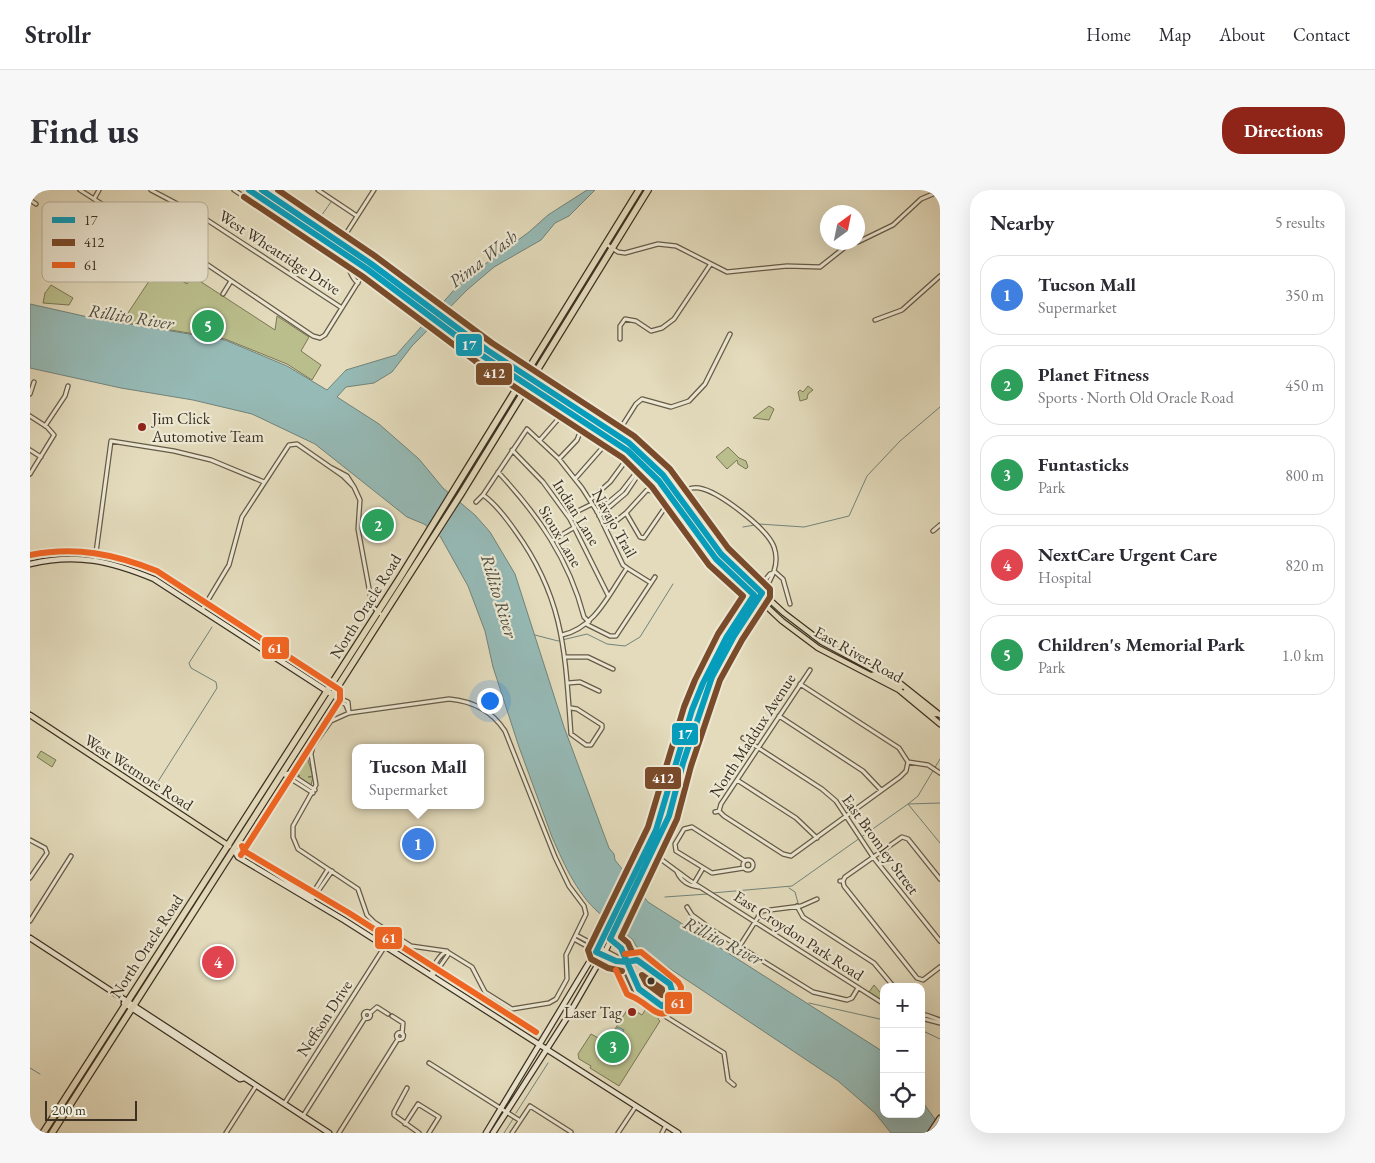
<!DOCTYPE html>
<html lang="en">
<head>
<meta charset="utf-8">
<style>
	:root { --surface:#fff; --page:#f7f7f7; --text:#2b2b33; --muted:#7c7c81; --line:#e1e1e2; --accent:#8f2418 }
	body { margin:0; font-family:"EB Garamond",serif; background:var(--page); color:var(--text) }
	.controls { position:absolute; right:15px; bottom:15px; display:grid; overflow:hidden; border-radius:10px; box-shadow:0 5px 20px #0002 }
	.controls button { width:45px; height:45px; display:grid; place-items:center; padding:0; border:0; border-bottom:1px solid var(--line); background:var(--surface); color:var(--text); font:25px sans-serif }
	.compass { position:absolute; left:790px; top:15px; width:45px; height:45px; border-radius:50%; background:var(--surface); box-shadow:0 5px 20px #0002; rotate:33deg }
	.scale { position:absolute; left:15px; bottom:12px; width:92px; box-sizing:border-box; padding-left:5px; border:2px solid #3c3021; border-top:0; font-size:14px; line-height:18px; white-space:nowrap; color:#3c3021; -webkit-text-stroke:4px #ede8d3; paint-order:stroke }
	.you { position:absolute; left:459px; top:510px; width:18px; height:18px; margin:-12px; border:4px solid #fff; border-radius:50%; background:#1a73e8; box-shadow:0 0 0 8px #1a73e833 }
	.badge { display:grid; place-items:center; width:32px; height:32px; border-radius:50%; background:var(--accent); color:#fff; font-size:16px; font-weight:700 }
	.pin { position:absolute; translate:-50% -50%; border:2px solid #fff; box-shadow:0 1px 5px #0006 }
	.popup { position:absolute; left:322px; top:554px; width:132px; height:65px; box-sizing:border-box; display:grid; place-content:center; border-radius:10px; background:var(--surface); filter:drop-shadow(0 1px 4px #0005); font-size:16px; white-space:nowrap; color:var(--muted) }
	.popup b { font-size:19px; color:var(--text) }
	.popup::after { content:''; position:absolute; left:50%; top:100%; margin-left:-10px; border:10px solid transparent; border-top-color:var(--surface) }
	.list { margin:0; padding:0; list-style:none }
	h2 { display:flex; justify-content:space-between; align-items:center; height:65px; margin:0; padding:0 20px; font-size:21px }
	h2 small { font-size:16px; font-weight:400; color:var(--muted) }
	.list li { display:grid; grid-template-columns:32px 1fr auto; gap:15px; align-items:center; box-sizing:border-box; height:80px; margin:0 10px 10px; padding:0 10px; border:1px solid var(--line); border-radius:20px }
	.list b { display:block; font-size:19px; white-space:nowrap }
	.list p { margin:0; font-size:16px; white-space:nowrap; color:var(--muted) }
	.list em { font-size:16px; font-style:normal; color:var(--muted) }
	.icon { flex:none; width:28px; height:28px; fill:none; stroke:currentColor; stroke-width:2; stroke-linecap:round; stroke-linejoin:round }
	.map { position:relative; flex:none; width:910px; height:943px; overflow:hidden; border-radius:20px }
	header { display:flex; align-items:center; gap:30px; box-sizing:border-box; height:70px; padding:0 25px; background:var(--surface); border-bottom:1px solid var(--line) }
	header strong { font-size:24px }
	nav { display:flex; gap:28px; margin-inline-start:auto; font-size:18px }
	.intro { display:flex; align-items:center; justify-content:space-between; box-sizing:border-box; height:120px; padding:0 30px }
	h1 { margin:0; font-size:35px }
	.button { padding:12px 22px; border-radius:20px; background:var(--accent); color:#fff; font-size:18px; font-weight:700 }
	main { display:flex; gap:30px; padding:0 30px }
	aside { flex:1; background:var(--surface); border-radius:20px; box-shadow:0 5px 20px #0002 }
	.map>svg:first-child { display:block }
	.green { fill:#babe8c; stroke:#7b7756 }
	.water { fill:#96bab6; stroke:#72837a }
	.pier { fill:#e3dbbc }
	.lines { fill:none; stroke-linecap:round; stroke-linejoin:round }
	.stream { stroke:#72837a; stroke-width:1 }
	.street-casing { stroke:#665b48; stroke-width:5.5 }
	.secondary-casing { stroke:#3c3021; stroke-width:7 }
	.primary-casing { stroke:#3c3021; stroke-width:7 }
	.highway-casing { stroke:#3c3021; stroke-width:8 }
	.street { stroke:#ede8d3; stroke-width:3 }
	.secondary { stroke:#ede8d3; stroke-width:4.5 }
	.primary { stroke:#e3dbbc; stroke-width:4.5 }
	.highway { stroke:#e3dbbc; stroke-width:5.5 }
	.bus-1-casing { stroke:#ede8d3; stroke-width:10 }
	.bus-2-casing { stroke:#ede8d3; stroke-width:10 }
	.bus-3-casing { stroke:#ede8d3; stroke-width:10 }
	.bus-1 { stroke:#069dbd; stroke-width:6 }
	.bus-2 { stroke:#7a4b2a; stroke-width:6 }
	.bus-3 { stroke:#f26522; stroke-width:6 }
	.poi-dot { fill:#8f2418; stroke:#ede8d3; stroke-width:2 }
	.bus-dot { fill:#3c3021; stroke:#ede8d3; stroke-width:2 }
	.labels { text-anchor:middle; stroke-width:4.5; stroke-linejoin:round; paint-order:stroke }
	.street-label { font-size:16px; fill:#3c3021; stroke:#ede8d3 }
	.poi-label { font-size:16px; fill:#3c3021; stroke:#ede8d3; text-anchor:start }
	.water-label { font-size:18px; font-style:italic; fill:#4e4c3f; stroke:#ede8d3 }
	.key { fill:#ede8d3; stroke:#b8b19e; stroke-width:1 }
	.key-label { font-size:14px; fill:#3c3021 }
	.line-badge { stroke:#ede8d3; stroke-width:2 }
	.badge-label { font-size:14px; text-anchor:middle; font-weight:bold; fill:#fff }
</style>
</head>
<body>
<header>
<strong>Strollr</strong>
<nav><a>Home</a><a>Map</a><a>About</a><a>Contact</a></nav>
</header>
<div class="intro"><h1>Find us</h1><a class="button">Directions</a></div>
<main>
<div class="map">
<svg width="910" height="943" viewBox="0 0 910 943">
	<rect width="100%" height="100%" fill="#e3dbbc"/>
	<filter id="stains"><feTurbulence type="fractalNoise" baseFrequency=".004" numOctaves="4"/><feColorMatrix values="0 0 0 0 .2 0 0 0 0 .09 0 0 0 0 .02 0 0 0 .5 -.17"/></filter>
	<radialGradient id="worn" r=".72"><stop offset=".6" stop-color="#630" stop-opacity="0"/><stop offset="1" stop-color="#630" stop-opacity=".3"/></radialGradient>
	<!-- green -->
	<path class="green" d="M 129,76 L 157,94 L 162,86 L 245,140 L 247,126 L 279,147 L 271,161 L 291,175 L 282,190 L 257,174 L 195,149 L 92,132 Z
		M 21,95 L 43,108 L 39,115 L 13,113 L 15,103 Z
		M 778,196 L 783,200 L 778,204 L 777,209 L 770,211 L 768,202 L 770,200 L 773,202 Z
		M 739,216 L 744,219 L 739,230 L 723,228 Z
		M 698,257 L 709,268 L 716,271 L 718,277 L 716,279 L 708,274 L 707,270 L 697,279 L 686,267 Z
		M 11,561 L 26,570 L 22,577 L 7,567 Z
		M 278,561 L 278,570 L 283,586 L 278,587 L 283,587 L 281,595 L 263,583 L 270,586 L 266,582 Z
		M 844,795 L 854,807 L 854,812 L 839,802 Z
		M 599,817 L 612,825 L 617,817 L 630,825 L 628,829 L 630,831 L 589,896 L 560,878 L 561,876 L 549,869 L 548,864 L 561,844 L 570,849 L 580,847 Z"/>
	<!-- water -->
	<path class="water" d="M 557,0 L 565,0 L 539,26 L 525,33 L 511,50 L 464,77 L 437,100 L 382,156 L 362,182 L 344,193 L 316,197 L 307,207 L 349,234 L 389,269 L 413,298 L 445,325 L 460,342 L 485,384 L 534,537 L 579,658 L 584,664 L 585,670 L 618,712 L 852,861 L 854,924 L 891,924 L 891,910 L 910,936 L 910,943 L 861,943 L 845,923 L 808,891 L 606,756 L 603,750 L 575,726 L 574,727 C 548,707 535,676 522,647 L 489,557 L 463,477 L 455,441 L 438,396 L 410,346 L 394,334 L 377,327 L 285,254 L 222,224 L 163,210 L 91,198 L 0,178 L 0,114 L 58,127 L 195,150 L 257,176 L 297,200 L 316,180 L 366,165 L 432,91 L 499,42 L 518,25 Z
		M 588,837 L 594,840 L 587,852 L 581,846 Z"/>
	<!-- pier -->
	<path class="pier" d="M 420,301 L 431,311 L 408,348 L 397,338 Z
		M 600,686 L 610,697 L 588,741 L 578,731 Z"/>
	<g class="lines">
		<!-- stream -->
		<path class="stream" d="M 289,29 L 301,12
			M 729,334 L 774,337 L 819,326 L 837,286 L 870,251 L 910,217
			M 713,337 L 725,335
			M 505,445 L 528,451 L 557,444 L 577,454 L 595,456 L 610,447 L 643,394
			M 910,569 L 888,606 L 878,614 L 910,653
			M 124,598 L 187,498 L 186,492 L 161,478 L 159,473 L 182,437
			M 759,698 L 765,702 L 768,713
			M 682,703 L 762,696 L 878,614 L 910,613
			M 635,707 L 678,704
			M 779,813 L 854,830
			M 891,840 L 910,849
			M 0,878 L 10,884
			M 486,923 L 518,873
			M 474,943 L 483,929"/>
		<!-- street casing -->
		<g class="street-casing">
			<path id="street" d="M 50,0 L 117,43 L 146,55 L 169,69 L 283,146 L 290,148
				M 121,0 L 174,28 L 312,118
				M 204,0 L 315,73 C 321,79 320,87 328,93
				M 288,0 L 327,26
				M 64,9 L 69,0
				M 0,10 L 6,14
				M 828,52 L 863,35 L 891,9 L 910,1
				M 310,53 L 344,0
				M 576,54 L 588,62 L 595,63 L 628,54 L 646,56 L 697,82 L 757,76 L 790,77 L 814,58 L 826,52
				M 107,60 L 117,43
				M 155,90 L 169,69
				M 193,104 L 201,91
				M 845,130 L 872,120 L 910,86
				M 290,148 L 295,145 L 340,73
				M 590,149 L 590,136 L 595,129 L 606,131 L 621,141 L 632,138 L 644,129 L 680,75
				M 0,204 L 4,192
				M 0,226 L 17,237 L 24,245 L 0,284
				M 15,236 L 35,206 L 38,196
				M 587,244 L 606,214 L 612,209 L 641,217 L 659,211 L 675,194 L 700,144
				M 510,250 L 530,227 L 551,240 L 547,250 L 529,269
				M 0,260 L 11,267
				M 482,260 L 513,292 L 540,329 L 578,405
				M 468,282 C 508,325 539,369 554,427 L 559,432
				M 545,289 L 574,256 L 594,269 L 594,273 L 580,292 L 560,310
				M 324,297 L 330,310 L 328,339 L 341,409 L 343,417 L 353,426
				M 453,305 C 466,314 477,329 486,342 C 535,410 535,465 541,544 L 556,555 L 561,555 L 572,538 L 572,535 L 547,519 L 541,518
				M 648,305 C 655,300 660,297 669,298 C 688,301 737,338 744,357 C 750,374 742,389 732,403
				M 446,312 L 453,305 L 497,239 L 529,269 L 552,298 L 568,323 L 593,375 L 597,378 C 579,404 565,438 532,445
				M 567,322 L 592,301 L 609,279 L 618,270
				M 538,326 L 562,314
				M 569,326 L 596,303 L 614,276
				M 576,339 L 596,323 L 617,300 L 622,301 L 635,315 L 634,319 L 614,348 L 610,347 L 596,323
				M 903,341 L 910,335
				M 523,350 L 545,337
				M 65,370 L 81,251 L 144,261 L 181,270 L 234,292
				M 597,378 L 621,393
				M 744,381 L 753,389 L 760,414
				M 728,399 L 740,384 L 743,383
				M 172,420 L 199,375 L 212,327 L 259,255 L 267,254 L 313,286 L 324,297 L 317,286 L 302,278
				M 556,434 L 580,446 L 586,446 L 625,387
				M 536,467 L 558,467 L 583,479
				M 538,493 L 550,492 L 569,501
				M 770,494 L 869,558 L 878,572
				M 303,505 L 318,512 L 319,523
				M 303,506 L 316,515 L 319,523
				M 419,509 C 442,511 462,521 475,541 L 525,667 L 539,696 L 554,716 L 556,724 L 536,765 L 537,789 L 526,809 L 519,813 L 482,819 L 455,802 L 442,777 L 416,761 L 381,756 L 344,732 L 337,725 L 328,699 L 268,659 L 263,647 L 263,636 L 286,595 L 281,564 L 283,556 L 301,531 L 319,523 Z
				M 749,526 L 833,581 L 851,600
				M 713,548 L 792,599 L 806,611 L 843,667 L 910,751
				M 878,572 L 898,575 L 910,583
				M 253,584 L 259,583 L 285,600
				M 253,584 L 283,603
				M 707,590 L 766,628 L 787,648
				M 689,621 L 694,626 L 753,664 L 761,666 L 870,587 L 876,581 L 878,572
				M 685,622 L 689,621 L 691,614 L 780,480
				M 0,650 L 15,658 L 17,663 L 0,688
				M 617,659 L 659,690 L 854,814
				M713 675a5 5 0 1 1 10 0a5 5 0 1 1-10 0Z
				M 714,678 L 682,683 L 646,661 L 645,654 L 654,639 L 662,637 L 715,671
				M 647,682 C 651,691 659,696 669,697
				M 810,691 L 813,691 L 814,696 L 887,788 L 893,790 L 910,777
				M 813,691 L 815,687 L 872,647 L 878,649 L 910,689
				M 663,695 L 673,678
				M 282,710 L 283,703 L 298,679
				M 282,710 L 302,681
				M 767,716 L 773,727 L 844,773 L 864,797
				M 657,717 L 662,725 L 684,741 L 783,802 L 817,810 L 822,808 L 828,798
				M 0,731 L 41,666
				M 546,745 L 591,769 L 609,809
				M 544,749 L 587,773 L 600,802 L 606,808 L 694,863 L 698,890 L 704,895
				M 709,757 L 732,721 L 771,716 L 787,709
				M 417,761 L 418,765 L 406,782 L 401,786 C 402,777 409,765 417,761 Z
				M333.5 825a3.5 3.5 0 1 1 7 0a3.5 3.5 0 1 1-7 0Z
				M 340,823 L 347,817 L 358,824
				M 362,826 L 373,833 L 372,844
				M 891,827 L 896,825 L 910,830
				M 891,828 L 910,833
				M366.5 846a3.5 3.5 0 1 1 7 0a3.5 3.5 0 1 1-7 0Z
				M 399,873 L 489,930
				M 377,898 L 364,922 L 364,925 L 389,943
				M 254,914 L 355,756
				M 273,926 L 335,828
				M 375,934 L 388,914 L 409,927 L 399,943
				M 196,943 L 226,896
				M 309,943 L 368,849
				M 482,943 L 500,916 L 541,942
				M 588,943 L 606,916
				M 632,943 L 636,935"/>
		</g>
		<!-- secondary casing -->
		<g class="secondary-casing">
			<path id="secondary" d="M 0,374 C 47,363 80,371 124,389 L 303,505
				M 204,660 L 208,667 L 314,730 L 648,943
				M 204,660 L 212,662 L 276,703 L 281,709
				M 0,748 L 299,943
				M 94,813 L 210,889 L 214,888
				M 456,943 L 569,756 L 626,640 L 662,520 L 673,493 L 696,448 L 728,399
				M 463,943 L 538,826 L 576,760 L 639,626 L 653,573 L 682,487 L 704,446 L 732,403
				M 900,943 L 910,928"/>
		</g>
		<!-- primary casing -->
		<g class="primary-casing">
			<path id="primary" d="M 219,0 L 337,79 L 453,166 L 594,258 L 629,291 L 689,372 L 752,431 L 788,458 L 869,500 L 910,534
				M 232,0 L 340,73 L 457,160 L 599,253 L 633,285 L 695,369 L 754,423 L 792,452 L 871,494 L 910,525
				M 842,485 L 847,484 L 871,497
				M 875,502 L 904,524 L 909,524
				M 0,525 L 199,656"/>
		</g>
		<!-- highway casing -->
		<g class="highway-casing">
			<path id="highway" d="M 13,943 L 371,386 L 609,0
				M 22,943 L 431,304 L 618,0"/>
		</g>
		<!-- street -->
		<use href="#street" class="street"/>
		<!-- secondary -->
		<use href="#secondary" class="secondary"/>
		<!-- primary -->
		<use href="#primary" class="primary"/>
		<!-- highway -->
		<use href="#highway" class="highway"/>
		<!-- bus-1 casing -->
		<g class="bus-1-casing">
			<path id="bus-1" d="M 219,0 L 337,79 L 453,166 L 598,261 L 629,291 L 686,369 L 724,405 L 696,448 L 673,493 L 662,520 L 626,640 L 566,762 L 586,771 L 597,772
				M 232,0 L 340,73 L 457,160 L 599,253 L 633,285 L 691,364 L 732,403 L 704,446 L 682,487 L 653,573 L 639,626 L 580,749 L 591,758 L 597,772
				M 607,770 L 640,794 L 643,804 L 639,811 L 632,816 L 609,799 L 597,772 Z"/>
		</g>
		<!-- bus-2 casing -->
		<g class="bus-2-casing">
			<path id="bus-2" d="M 248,0 L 345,66 L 462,153 L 604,246 L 640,279 L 698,358 L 740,399 L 740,407 L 712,450 L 690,490 L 661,576 L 647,629 L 591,747 L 598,753 L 602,762
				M 214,7 L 332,86 L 448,173 L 593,268 L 622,297 L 679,375 L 713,406 L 688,444 L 665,490 L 654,517 L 618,637 L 558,760 L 561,769 L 578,778 L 592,781
				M 612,785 L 632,799 L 632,805 L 616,793 Z"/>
		</g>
		<!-- bus-3 casing -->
		<g class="bus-3-casing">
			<path id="bus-3" d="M 0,365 C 46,356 84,364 127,381 L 310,500 L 310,510 L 211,665
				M 212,656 L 214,661 L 319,723 L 506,842
				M 586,780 L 597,804 C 600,806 604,807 607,809 C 626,820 630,834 650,812 L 651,797 L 648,792 L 611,762 L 595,764"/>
		</g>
		<!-- bus-1 -->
		<use href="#bus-1" class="bus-1"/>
		<!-- bus-2 -->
		<use href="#bus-2" class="bus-2"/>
		<!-- bus-3 -->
		<use href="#bus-3" class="bus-3"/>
	</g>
	<!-- markers -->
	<g class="poi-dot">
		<circle cx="112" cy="237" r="5"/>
		<circle cx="602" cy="822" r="5"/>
	</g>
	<circle class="bus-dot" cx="621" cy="791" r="4.5"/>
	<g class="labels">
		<!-- street labels -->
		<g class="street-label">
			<text transform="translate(250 62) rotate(33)" y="6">West Wheatridge Drive</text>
			<text transform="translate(547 322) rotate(58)" y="6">Indian Lane</text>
			<text transform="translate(585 333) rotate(61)" y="6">Navajo Trail</text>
			<text transform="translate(531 346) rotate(59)" y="6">Sioux Lane</text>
			<text transform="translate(335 416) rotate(-58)" y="6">North Oracle Road</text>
			<text transform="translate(829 464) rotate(29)" y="6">East River Road</text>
			<text transform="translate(722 545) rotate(-57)" y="6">North Maddux Avenue</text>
			<text transform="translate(109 582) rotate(33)" y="6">West Wetmore Road</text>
			<text transform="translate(851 654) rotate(54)" y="6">East Bromley Street</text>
			<text transform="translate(769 745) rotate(33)" y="6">East Croydon Park Road</text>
			<text transform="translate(116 756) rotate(-57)" y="6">North Oracle Road</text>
			<text transform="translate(294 828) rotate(-57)" y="6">Neffson Drive</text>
		</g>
		<!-- poi labels -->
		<g class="poi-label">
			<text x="122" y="234">Jim Click<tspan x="122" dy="18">Automotive Team</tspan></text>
			<text x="592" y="828" text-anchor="end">Laser Tag</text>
		</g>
		<!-- water labels -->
		<g class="water-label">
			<text transform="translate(453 69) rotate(-38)" y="6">Pima Wash</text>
			<text transform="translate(101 127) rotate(9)" y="6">Rillito River</text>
			<text transform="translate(469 406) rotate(73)" y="6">Rillito River</text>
			<text transform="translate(693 751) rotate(27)" y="6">Rillito River</text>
		</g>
	</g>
	<!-- legend -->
	<rect x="12" y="12" width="166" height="80" rx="8" class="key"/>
	<rect x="22" y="27" width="23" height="6" fill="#069dbd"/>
	<rect x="22" y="49" width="23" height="7" fill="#7a4b2a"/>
	<rect x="22" y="72" width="23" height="6" fill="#f26522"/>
	<g class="key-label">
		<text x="54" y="35">17</text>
		<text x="54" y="57">412</text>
		<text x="54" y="80">61</text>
	</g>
	<g class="line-badge">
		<rect x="425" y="143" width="28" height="24" rx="5" fill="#069dbd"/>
		<rect x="445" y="172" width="38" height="24" rx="5" fill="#7a4b2a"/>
		<rect x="231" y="446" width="29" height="24" rx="5" fill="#f26522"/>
		<rect x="641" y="532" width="28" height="24" rx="5" fill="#069dbd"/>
		<rect x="614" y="576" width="38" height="24" rx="5" fill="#7a4b2a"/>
		<rect x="344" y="736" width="29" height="24" rx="5" fill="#f26522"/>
		<rect x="634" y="801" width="29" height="24" rx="5" fill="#f26522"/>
	</g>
	<g class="badge-label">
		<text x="439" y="160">17</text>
		<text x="464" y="188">412</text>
		<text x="245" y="463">61</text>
		<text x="655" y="549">17</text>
		<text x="633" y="593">412</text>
		<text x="359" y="753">61</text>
		<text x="648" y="818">61</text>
	</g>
	<rect width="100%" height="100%" filter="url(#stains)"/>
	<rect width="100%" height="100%" fill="url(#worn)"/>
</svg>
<div class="controls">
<button>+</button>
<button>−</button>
<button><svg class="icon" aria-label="locate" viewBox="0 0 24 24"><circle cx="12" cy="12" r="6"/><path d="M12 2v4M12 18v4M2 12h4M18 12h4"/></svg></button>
</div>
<svg class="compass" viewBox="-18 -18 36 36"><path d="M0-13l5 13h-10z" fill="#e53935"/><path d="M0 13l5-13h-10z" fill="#7c7c81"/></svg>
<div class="scale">200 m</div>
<div class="you"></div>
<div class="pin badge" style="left:388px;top:654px;background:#3f7fe0">1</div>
<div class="popup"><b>Tucson Mall</b>Supermarket</div>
<div class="pin badge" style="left:348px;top:335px;background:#2e9e5b">2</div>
<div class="pin badge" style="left:583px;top:857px;background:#2e9e5b">3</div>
<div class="pin badge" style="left:188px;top:772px;background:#e0444e">4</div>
<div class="pin badge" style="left:178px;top:136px;background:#2e9e5b">5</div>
</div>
<aside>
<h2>Nearby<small>5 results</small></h2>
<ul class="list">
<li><span class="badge" style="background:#3f7fe0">1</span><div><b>Tucson Mall</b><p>Supermarket</p></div><em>350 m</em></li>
<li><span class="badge" style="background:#2e9e5b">2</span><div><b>Planet Fitness</b><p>Sports · North Old Oracle Road</p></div><em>450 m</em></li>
<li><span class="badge" style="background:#2e9e5b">3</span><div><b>Funtasticks</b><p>Park</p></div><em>800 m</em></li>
<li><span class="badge" style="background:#e0444e">4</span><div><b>NextCare Urgent Care</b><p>Hospital</p></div><em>820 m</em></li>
<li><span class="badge" style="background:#2e9e5b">5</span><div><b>Children's Memorial Park</b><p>Park</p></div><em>1.0 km</em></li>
</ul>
</aside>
</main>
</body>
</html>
